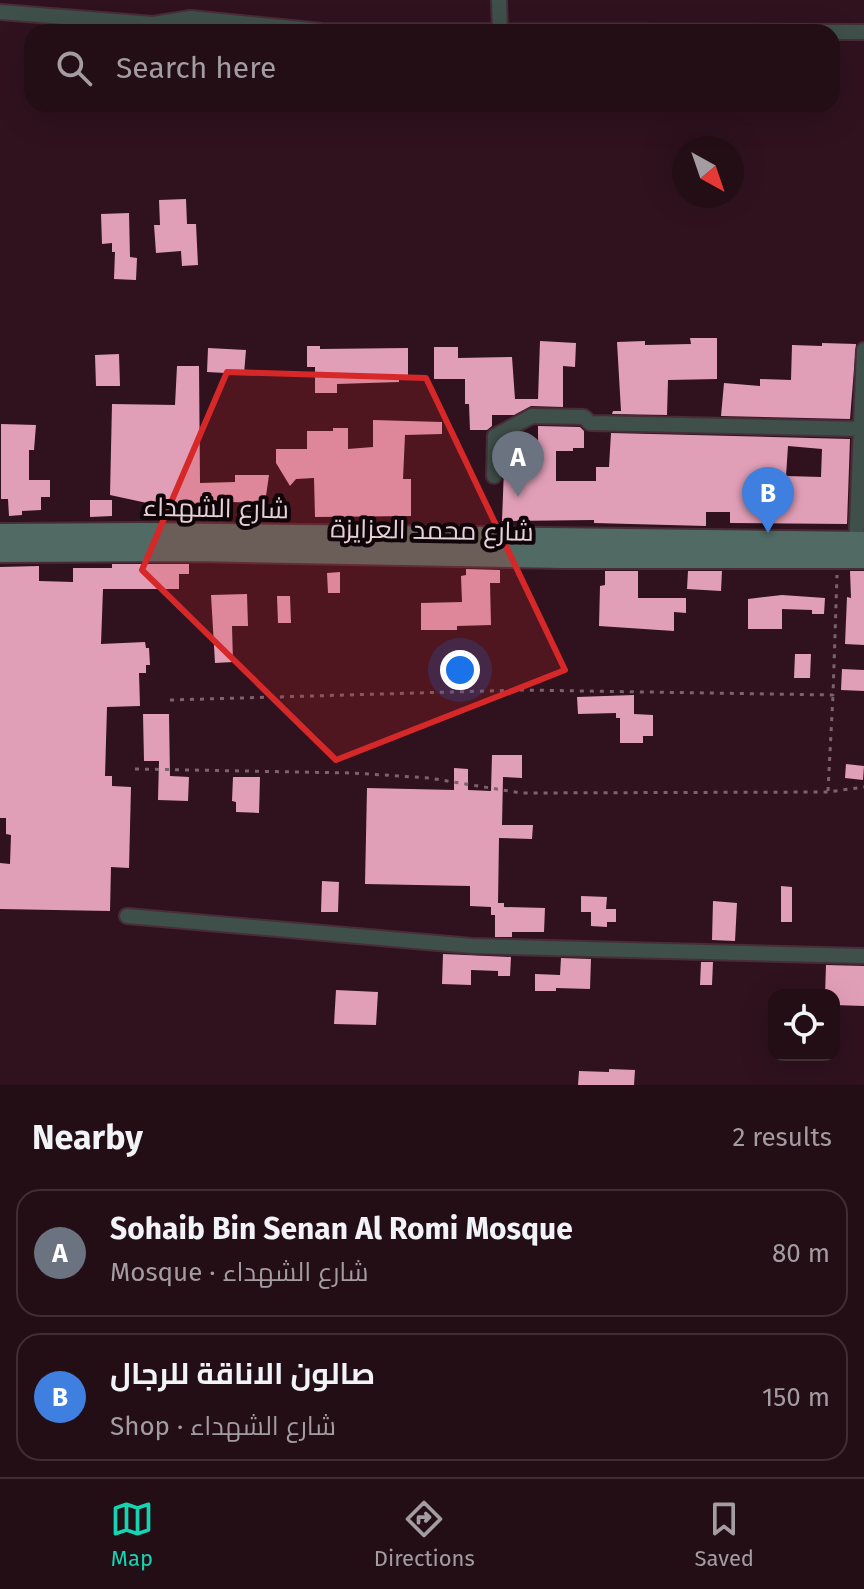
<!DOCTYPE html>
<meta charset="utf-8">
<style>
body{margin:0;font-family:"Fira Sans",Cairo,sans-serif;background:#2f1c23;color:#f1f3f6}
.controls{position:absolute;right:24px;bottom:24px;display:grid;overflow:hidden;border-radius:16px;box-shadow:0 8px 32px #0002}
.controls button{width:72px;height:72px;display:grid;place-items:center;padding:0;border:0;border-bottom:2px solid #402e35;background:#230e16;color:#f1f3f6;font:40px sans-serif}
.compass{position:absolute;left:672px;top:136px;width:72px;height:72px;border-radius:50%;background:#230e16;box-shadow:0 8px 32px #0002;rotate:140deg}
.you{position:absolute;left:460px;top:670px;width:28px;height:28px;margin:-20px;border:6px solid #fff;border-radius:50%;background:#1a73e8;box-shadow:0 0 0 12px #1a73e833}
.badge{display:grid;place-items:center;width:52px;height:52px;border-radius:50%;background:#13d5b3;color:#fff;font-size:26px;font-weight:700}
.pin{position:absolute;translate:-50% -66px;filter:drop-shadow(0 2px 4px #0008)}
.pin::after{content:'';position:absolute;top:42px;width:28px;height:24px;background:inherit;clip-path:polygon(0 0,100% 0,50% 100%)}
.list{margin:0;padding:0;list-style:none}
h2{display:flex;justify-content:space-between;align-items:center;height:104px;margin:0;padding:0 32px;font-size:34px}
h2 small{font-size:26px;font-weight:400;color:#a39ca1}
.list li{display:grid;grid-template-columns:52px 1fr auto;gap:24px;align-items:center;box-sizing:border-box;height:128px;margin:0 16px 16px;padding:0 16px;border:2px solid #402e35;border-radius:24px}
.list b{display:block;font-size:30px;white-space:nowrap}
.list p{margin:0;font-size:26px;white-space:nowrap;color:#a39ca1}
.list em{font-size:26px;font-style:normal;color:#a39ca1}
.icon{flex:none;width:44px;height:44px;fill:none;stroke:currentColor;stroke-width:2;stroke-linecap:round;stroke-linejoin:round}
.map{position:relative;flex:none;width:864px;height:1085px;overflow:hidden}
.search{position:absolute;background:#230e16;box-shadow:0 8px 32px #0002;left:24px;right:24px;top:24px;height:88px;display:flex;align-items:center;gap:20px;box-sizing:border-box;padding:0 28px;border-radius:24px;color:#a39ca1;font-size:30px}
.sheet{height:392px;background:#230e16}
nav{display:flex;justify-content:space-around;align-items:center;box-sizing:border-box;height:112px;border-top:2px solid #402e35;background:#230e16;font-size:22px;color:#a39ca1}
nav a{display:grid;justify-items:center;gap:4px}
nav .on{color:#13d5b3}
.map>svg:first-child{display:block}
</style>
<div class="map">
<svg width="864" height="1085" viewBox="0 0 864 1085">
<rect width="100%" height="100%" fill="#2f121e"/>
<path fill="#e19fb7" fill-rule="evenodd" d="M186 199 187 224H196L198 265 182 266 181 251 156 253 154 225H160L159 200Z
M129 213 130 257 137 258 136 280 114 279 115 252H112V243L102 244 101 214Z
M690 338H717V379L668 380 667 415 612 414 613 411H621L617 342 645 341V345L691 344Z
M540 341 576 343 575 367 563 366V407L531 406 514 415H492V426L487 430H470L469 404H465V379H434V347H458V358L512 357 515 399H538Z
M822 343 856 344 850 419 721 416 724 383 760 386V379L791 380 792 345 822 346Z
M307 346H320V349L408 348V375H399V382L337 384V393H315V367H307Z
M208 348 246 350 244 374 207 372Z
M119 354 120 386H96L95 355Z
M177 366H199L200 483 235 482V475H269L265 503 231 502V518H204V507L170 508 110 495 112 404 175 405Z
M373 420 442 422V434L405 435 403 479H411V516L315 517 314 478 296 479 290 486 276 463V449H307V431H333V428H348V449L373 447Z
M1 424 36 425 34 450H29V480H50V497H41V510L22 511V515L9 516 8 499H1Z
M538 426 580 427 584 431V448H573V451H556V481H596V467H609L611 433 850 439 847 524 730 523V512H706V526L594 523V520L502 521 505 442 538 440ZM788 446 822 449 821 477 786 476Z
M90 500H112V516L90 517Z
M112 564H189V574H179V589H103L101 644 145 642 146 648H149L150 665H146V673H139L140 706 107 707 105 776H112V786L131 787 129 868 111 867 110 911 0 909V863L10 864 11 835 6 834V818H0V567L39 566V581L73 582V568H112Z
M466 569 500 570V583H490L491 625 457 626V630H421V603L462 602 461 576 466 575Z
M605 571H638V598H686V613L674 612V631L599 626 600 586 605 585Z
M688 571H722L721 591 687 589Z
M850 571H864V645L845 644 847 597 851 598Z
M340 572V593H328L327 573Z
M247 594 248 626H232L233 662 215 663 211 595Z
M782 595 825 598 824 614H812V610L782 609V629H748V599Z
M277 596H290L291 623H278Z
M795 654H811L810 678H794Z
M842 669 864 670V691L841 690Z
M634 695V714L653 715V736H643V743H620V718H616V713L578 714 577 697Z
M143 714H169L170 776 189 777 188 801 158 800 159 761H144Z
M492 755H522V778L503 777 502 825H533L532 839 499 838 498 903H504V907L545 908 544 932H512V937H495V915H491V907L470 906V886L365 884 367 788 454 790V768L468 769V790L491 791Z
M846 764 864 766 863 780 845 778Z
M233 777H260L259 813 236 812V802L232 801Z
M322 881 339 882 338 912H321Z
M781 886 792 887V922H781Z
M581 896 607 897 606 909H616V922H607V927L591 926V912H581Z
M713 901 737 903 735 941 712 940Z
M443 954 511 957 510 976H498V971L471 970V985L442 984Z
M561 958 591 959 590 989 556 988V991H535V974L560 975Z
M701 962H713L712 985H700Z
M826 965 864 966V1006L834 1005V995H825Z
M336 990 378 992 376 1025 334 1024Z
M609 1069 635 1070 634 1085H578L579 1071 609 1072Z"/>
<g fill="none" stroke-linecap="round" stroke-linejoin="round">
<g stroke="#482d38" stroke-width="18">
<path id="street" d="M499 0 500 31
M0 12 153 24 191 18 322 31 864 32
M494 476 495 436 532 416 584 417 590 423 860 429
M856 550 864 350
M127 916 472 946 864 956"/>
</g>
<g stroke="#482d38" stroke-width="24">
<path id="secondary" d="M0 534 143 533 864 542
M0 552 193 551 565 558H864"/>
</g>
<path stroke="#7b626c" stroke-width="3" stroke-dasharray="4 6" stroke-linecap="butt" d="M170 700 522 690 833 695 837 575
M135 769 353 773 429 778 521 793 828 792 864 787
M828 791 833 695"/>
<use href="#street" stroke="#3f4f4a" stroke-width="14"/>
<use href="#secondary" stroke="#516b64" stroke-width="20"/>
</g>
<path fill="#d62828" fill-opacity="0.2" stroke="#d62828" stroke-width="6" stroke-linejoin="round" d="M227 372 426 378 565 670 336 760 142 570Z"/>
<g text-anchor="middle" stroke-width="8" stroke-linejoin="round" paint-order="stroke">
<g font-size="26" fill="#e5d1d7" stroke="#0f0408">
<text transform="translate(216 508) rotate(1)" y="9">شارع الشهداء</text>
<text transform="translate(432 530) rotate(1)" y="9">شارع محمد العزايزة</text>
</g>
</g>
</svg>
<div class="controls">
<button><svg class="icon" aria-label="locate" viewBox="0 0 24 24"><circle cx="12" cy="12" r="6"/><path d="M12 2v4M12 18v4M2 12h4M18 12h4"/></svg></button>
</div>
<svg class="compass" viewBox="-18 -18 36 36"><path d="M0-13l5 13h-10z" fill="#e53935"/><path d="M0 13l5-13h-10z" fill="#a39ca1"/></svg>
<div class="you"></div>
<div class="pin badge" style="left:518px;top:497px;background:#6b7280">A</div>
<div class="pin badge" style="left:768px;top:533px;background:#3f7fe0">B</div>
<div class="search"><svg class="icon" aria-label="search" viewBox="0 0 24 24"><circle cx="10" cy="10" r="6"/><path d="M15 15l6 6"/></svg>Search here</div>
</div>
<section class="sheet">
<h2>Nearby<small>2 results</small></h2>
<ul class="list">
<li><span class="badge" style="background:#6b7280">A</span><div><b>Sohaib Bin Senan Al Romi Mosque</b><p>Mosque · شارع الشهداء</p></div><em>80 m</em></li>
<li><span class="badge" style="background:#3f7fe0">B</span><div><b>صالون الاناقة للرجال</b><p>Shop · شارع الشهداء</p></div><em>150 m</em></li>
</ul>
</section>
<nav>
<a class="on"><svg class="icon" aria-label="map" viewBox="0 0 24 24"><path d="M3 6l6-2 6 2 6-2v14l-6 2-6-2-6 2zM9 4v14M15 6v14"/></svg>Map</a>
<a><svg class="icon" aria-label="directions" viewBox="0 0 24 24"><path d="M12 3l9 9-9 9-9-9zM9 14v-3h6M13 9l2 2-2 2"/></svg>Directions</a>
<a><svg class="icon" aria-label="saved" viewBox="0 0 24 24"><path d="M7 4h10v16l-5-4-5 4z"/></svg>Saved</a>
</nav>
